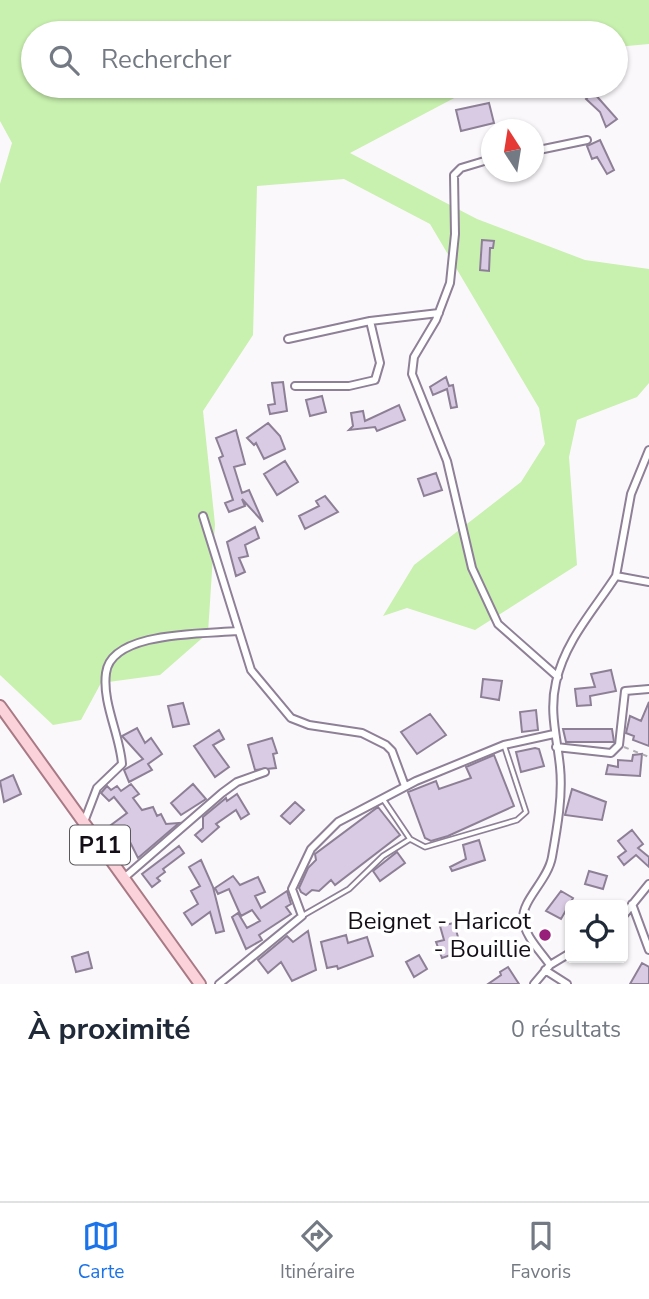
<!DOCTYPE html>
<html lang="fr">
<meta charset="utf-8">
<style>
body{margin:0;font-family:"Nunito Sans",sans-serif;background:#f6f6f7;color:#1f2937}
.controls{position:absolute;right:21px;bottom:21px;display:grid;overflow:hidden;border-radius:7px;box-shadow:0 2px 5px #0004}
.controls button{width:63px;height:63px;display:grid;place-items:center;padding:0;border:0;border-bottom:2px solid #e0e1e3;background:#fff;color:#1f2937;font:35px sans-serif}
.compass{position:absolute;left:481px;top:119px;width:63px;height:63px;border-radius:50%;background:#fff;box-shadow:0 2px 5px #0004;rotate:348deg}
.list{margin:0;padding:0;list-style:none}
h2{display:flex;justify-content:space-between;align-items:center;height:91px;margin:0;padding:0 28px;font-size:30px}
h2 small{font-size:23px;font-weight:400;color:#747a83}
.icon{flex:none;width:38px;height:38px;fill:none;stroke:currentColor;stroke-width:2;stroke-linecap:round;stroke-linejoin:round}
.map{position:relative;flex:none;width:649px;height:984px;overflow:hidden}
.search{position:absolute;background:#fff;box-shadow:0 2px 5px #0004;left:21px;right:21px;top:21px;height:77px;display:flex;align-items:center;gap:18px;box-sizing:border-box;padding:0 24px;border-radius:38px;color:#747a83;font-size:26px}
.sheet{height:217px;background:#fff}
nav{display:flex;justify-content:space-around;align-items:center;box-sizing:border-box;height:98px;border-top:2px solid #e0e1e3;background:#fff;font-size:19px;color:#747a83}
nav a{display:grid;justify-items:center;gap:4px}
nav .on{color:#1a73e8}
.map>svg:first-child{display:block}
</style>
<div class="map">
<svg width="649" height="984" viewBox="0 0 649 984">
<rect width="100%" height="100%" fill="#fbf8fc"/>
<path fill="#c8f0ae" d="M0 0H649V44L616 47V33H33V86H477L350 153 477 219 585 260 649 269V383L637 397 577 420 569 457 577 565 475 630 407 608 383 616 414 565 521 482 545 444 539 408 430 224 344 179 257 186 253 335 203 411 215 524 208 633 160 675 101 683 81 720 53 725 0 675V184L12 143 0 121Z"/>
<path fill="#d8cbe3" stroke="#8d8096" stroke-width="2" d="M593 92 617 119 606 127 600 112 586 99Z
M489 103 494 123 461 131 456 110Z
M600 140 614 170 607 174 597 157 592 159 587 146Z
M482 240 494 241 493 248H490L489 271 480 270Z
M446 377 449 386 453 385 457 407 451 408 447 389 433 395 430 387Z
M283 382 287 411 270 414 268 405 275 404 272 383Z
M322 396 326 412 310 416 306 400Z
M399 405 405 420 377 431 375 427 349 430 353 426 351 413 363 411 365 421Z
M268 423 280 436 285 449 264 459 256 443 254 445 247 438Z
M236 430 245 464 234 467 242 493 249 490 263 522 242 499 245 506 229 512 225 503 233 500 219 458 223 456 216 438Z
M285 461 298 482 277 495 264 474Z
M436 473 442 490 424 496 418 479Z
M325 496 338 512 305 529 299 516 319 506 316 501Z
M255 527 259 538 245 545 248 556 239 558 245 572 236 576 227 542Z
M611 670 616 691 590 696 591 705 577 706 575 689 595 687 591 674Z
M483 679 502 681 499 700 481 697Z
M649 702V746L633 740 634 736 626 733 630 716 641 721Z
M183 703 189 724 173 727 168 706Z
M536 710 538 730 522 732 520 712Z
M430 714 446 735 417 754 401 732Z
M137 728 145 743 151 738 162 754 148 764 152 770 129 782 124 770 143 759 122 736Z
M563 729H612L614 742H566Z
M219 730 224 739 213 745 229 767 215 777 194 746Z
M272 738 277 753 273 754 276 768 255 770 248 745Z
M535 748 539 749 544 766 521 772 516 752Z
M642 754 640 776 606 774 608 765 618 767V760L632 761 633 755Z
M494 755 514 806 448 836 431 841 425 838 408 792 436 781 439 789 471 778 466 767Z
M13 775 21 794 4 802 0 781Z
M131 784 139 794 133 798 142 810 153 807 157 816 161 814 166 824 179 823 138 858 124 830 113 837 107 828 127 813 114 797 109 801 101 793 107 786 111 790 117 786 121 791Z
M193 784 206 799 181 815 171 803Z
M572 789 606 802 602 820 565 815Z
M237 794 249 814 241 819 236 810 216 824 219 827 202 842 195 835 203 828V817L226 798 227 801Z
M295 802 304 810 290 824 281 816Z
M378 807 400 835 335 885 331 880 319 891 312 890 306 895 301 892 299 888 308 868 316 860 315 854Z
M632 830 643 844 638 848 649 857V867L636 855 624 865 618 857 626 851 618 841Z
M479 840 485 860 452 871 450 867 466 859 463 845Z
M179 846 184 853 163 869 165 872 157 878 160 881 152 887 142 874Z
M397 852 405 863 380 881 373 871Z
M201 860 213 887 224 931 216 933 210 912 192 925 184 913 198 904 191 891 200 886 189 867Z
M589 871 607 876 603 889 585 884Z
M233 876 240 885 258 877 265 892 255 896 261 908 287 891 291 904 286 907 291 914 259 935 262 940 246 949 232 917 238 913 247 928 260 921 252 910 241 916 229 889 218 894 215 888Z
M561 891 573 898 561 919 546 911Z
M454 923 462 951 442 958 436 942 444 940 440 926Z
M308 931 316 970 292 981 281 962 268 973 258 960 287 936 293 942Z
M346 935 348 943 367 937 373 956 338 969 337 966 327 968 321 942Z
M88 952 92 968 76 972 72 957Z
M419 955 427 969 414 977 406 962Z
M642 963 649 967V984H630Z
M508 967 519 984H488L501 975 500 972Z"/>
<g fill="none" stroke-linecap="round" stroke-linejoin="round">
<g stroke="#8e8096" stroke-width="7">
<path id="lane" d="M383 799 410 839 425 847 517 820 526 812 504 745
M302 916 349 889 383 856 410 839"/>
</g>
<g stroke="#8e8096" stroke-width="10">
<path id="street" d="M534 151 587 140
M491 159 461 168 454 175 455 234 450 283 436 320 414 357 412 374 447 461 472 568 498 624 558 677
M288 339 370 321
M295 386H349L375 380 380 363 370 321 439 313
M649 450 631 494 616 576 649 582
M203 516 251 670 291 718 309 725 362 733 386 745 392 751 405 786
M556 747 611 753 619 745 625 691 649 689
M84 822 97 788 122 764C120 735 102 703 106 673 111 631 204 634 237 631
M124 878 222 793 237 782 265 772
M632 904 649 950
M623 916 649 884
M550 965C541 952 524 935 523 919 522 900 548 880 552 857 557 829 563 796 560 767 557 737 549 712 556 682 565 641 594 610 616 576
M545 970 567 984
M219 984 302 916 292 889 311 849 338 822 416 781 504 745 554 734
M534 984 550 965 570 953"/>
</g>
<g stroke="#a87a85" stroke-width="14">
<path id="primary" d="M0 706 200 984"/>
</g>
<path stroke="#b1aeb3" stroke-width="2" stroke-dasharray="5 5" stroke-linecap="butt" d="M624 747 649 757"/>
<use href="#lane" stroke="#fff" stroke-width="3.5"/>
<use href="#street" stroke="#fff" stroke-width="6"/>
<use href="#primary" stroke="#fbd2d9" stroke-width="10"/>
</g>
<circle fill="#98207b" stroke="#fff" stroke-width="2.5" cx="545" cy="935" r="7"/>
<g text-anchor="middle" stroke-width="7" stroke-linejoin="round" paint-order="stroke">
<rect fill="#fff" stroke="#5a575d" stroke-width="2" x="70" y="825.5" width="60" height="39" rx="5"/>
<g font-size="23" font-weight="bold" fill="#140f17">
<text x="100" y="853">P11</text>
</g>
<g font-size="24" fill="#140f17" stroke="#fff" text-anchor="end">
<text x="531" y="929">Beignet - Haricot<tspan x="531" dy="28">- Bouillie</tspan></text>
</g>
</g>
</svg>
<div class="controls">
<button><svg class="icon" aria-label="locate" viewBox="0 0 24 24"><circle cx="12" cy="12" r="6"/><path d="M12 2v4M12 18v4M2 12h4M18 12h4"/></svg></button>
</div>
<svg class="compass" viewBox="-18 -18 36 36"><path d="M0-13l5 13h-10z" fill="#e53935"/><path d="M0 13l5-13h-10z" fill="#747a83"/></svg>
<div class="search"><svg class="icon" aria-label="search" viewBox="0 0 24 24"><circle cx="10" cy="10" r="6"/><path d="M15 15l6 6"/></svg>Rechercher</div>
</div>
<section class="sheet">
<h2>À proximité<small>0 résultats</small></h2>
<ul class="list">
</ul>
</section>
<nav>
<a class="on"><svg class="icon" aria-label="map" viewBox="0 0 24 24"><path d="M3 6l6-2 6 2 6-2v14l-6 2-6-2-6 2zM9 4v14M15 6v14"/></svg>Carte</a>
<a><svg class="icon" aria-label="directions" viewBox="0 0 24 24"><path d="M12 3l9 9-9 9-9-9zM9 14v-3h6M13 9l2 2-2 2"/></svg>Itinéraire</a>
<a><svg class="icon" aria-label="saved" viewBox="0 0 24 24"><path d="M7 4h10v16l-5-4-5 4z"/></svg>Favoris</a>
</nav>
